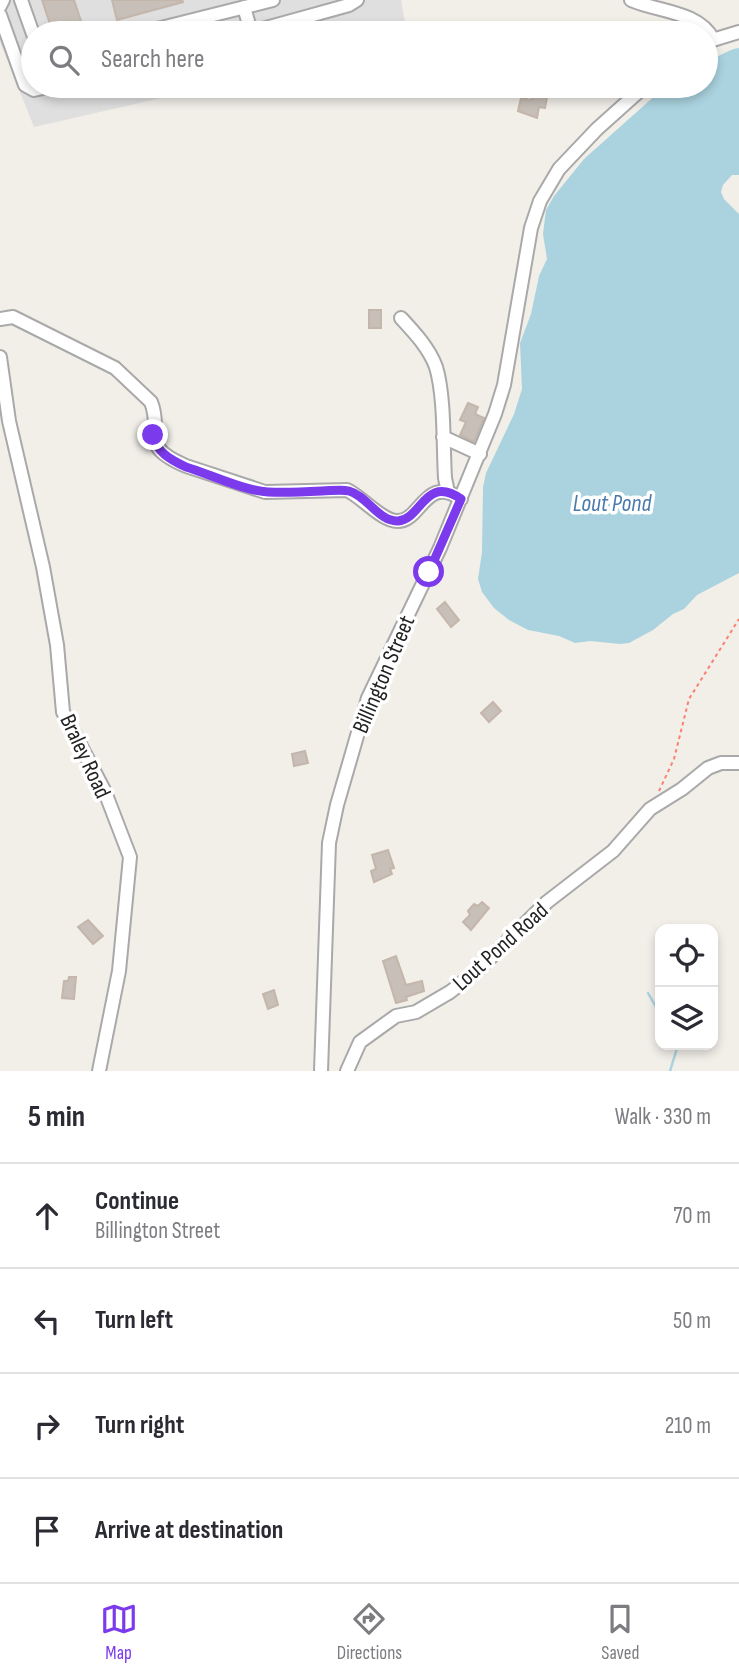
<!DOCTYPE html>
<meta charset="utf-8">
<style>
body{margin:0;font-family:"Sofia Sans Condensed",sans-serif;background:#f7f7f7;color:#2b2b33}
.controls{position:absolute;right:21px;bottom:21px;display:grid;overflow:hidden;border-radius:14px;box-shadow:0 4px 10px #0003}
.controls button{width:63px;height:63px;display:grid;place-items:center;padding:0;border:0;border-bottom:2px solid #e1e1e2;background:#fff;color:#2b2b33;font:35px sans-serif}
.stop{position:absolute;width:21px;height:21px;margin:-16px;border:5px solid #7c3aed;border-radius:50%;background:#fff}
.stop.end{background:#7c3aed;border-color:#fff;box-shadow:0 2px 7px #0008}
.list{margin:0;padding:0;list-style:none}
h2{display:flex;justify-content:space-between;align-items:center;height:91px;margin:0;padding:0 28px;font-size:30px}
h2 small{font-size:23px;font-weight:400;color:#7c7c81}
.list li{display:grid;grid-template-columns:46px 1fr auto;gap:21px;align-items:center;box-sizing:border-box;height:105px;padding:0 28px;border-top:2px solid #e1e1e2}
.list b{display:block;font-size:26px;white-space:nowrap}
.list p{margin:0;font-size:23px;white-space:nowrap;color:#7c7c81}
.list em{font-size:23px;font-style:normal;color:#7c7c81}
.icon{flex:none;width:38px;height:38px;fill:none;stroke:currentColor;stroke-width:2;stroke-linecap:round;stroke-linejoin:round}
.map{position:relative;flex:none;width:739px;height:1071px;overflow:hidden}
.search{position:absolute;background:#fff;box-shadow:0 4px 10px #0003;left:21px;right:21px;top:21px;height:77px;display:flex;align-items:center;gap:18px;box-sizing:border-box;padding:0 24px;border-radius:38px;color:#7c7c81;font-size:26px}
.sheet{height:511px;background:#fff}
nav{display:flex;justify-content:space-around;align-items:center;box-sizing:border-box;height:98px;border-top:2px solid #e1e1e2;background:#fff;font-size:19px;color:#7c7c81}
nav a{display:grid;justify-items:center;gap:4px}
nav .on{color:#7c3aed}
.map>svg:first-child{display:block}
</style>
<div class="map">
<svg width="739" height="1071" viewBox="0 0 739 1071">
<rect width="100%" height="100%" fill="#f2efe9"/>
<path fill="#e0dfdf" d="M0 0H401L407 33H33V86H214L34 127 0 42Z"/>
<path fill="#aad3df" d="M739 48V175H732L723 185 721 192 724 199 739 214V573L697 595 684 609 673 614 653 630 629 643 620 644 590 641 575 643 559 636 528 630 509 620 494 608 482 592 478 579 482 552 483 487 486 473 514 414 522 389 520 343 531 314 539 276 547 259 543 234 546 210 554 196 584 159 658 93 674 86H706V60C718 59 727 49 739 48Z"/>
<g fill="none" stroke-linecap="round" stroke-linejoin="round">
<path stroke="#aad3df" stroke-width="2.5" d="M648 993 660 1014
M670 1071 678 1045"/>
</g>
<path fill="#c7bfb8" stroke="#c4b6ab" stroke-width="2" d="M42 0H74L85 33H53Z
M112 0H182L183 2 117 20Z
M537 86 549 87 545 108 539 107 537 118 518 111 521 98 531 100 532 97 534 98Z
M369 310H381V328H369Z
M468 403 478 407 475 414 484 418 474 442 460 435 466 422 460 420Z
M445 602 459 620 451 627 437 609Z
M493 702 501 711 489 722 481 713Z
M305 751 308 763 294 766 292 754Z
M388 850 394 868 390 869 392 874 374 882 371 871 376 869 372 855Z
M482 902 489 908 471 930 463 922 470 915 468 911 474 904 478 906Z
M88 920 103 936 93 944 78 927Z
M396 956 406 985 422 981 424 991 406 997 407 1000 396 1003 383 961Z
M69 977H76L74 999 62 998 64 981H68Z
M274 990 278 1005 268 1009 263 994Z"/>
<g fill="none" stroke-linecap="round" stroke-linejoin="round">
<g stroke="#a9a9a9" stroke-width="16">
<path id="minor" d="M21 0 33 34
M631 0C658 12 698 11 713 39
M0 6 3 0
M244 7 251 32
M0 15 25 85 34 90 52 86
M141 33 273 0
M248 33 349 5 357 0
M706 42 739 32
M401 318C414 332 429 348 436 367 445 397 443 446 445 478L448 492
M0 319 13 317 115 368 151 402C164 435 137 445 186 466L265 492 347 490C362 497 382 521 397 521 421 522 425 474 461 499
M0 357 9 421 43 567 57 645 63 712 105 792 130 857 119 971 99 1071
M443 437 480 454
M321 1071 329 843 337 805 368 698 440 548 495 414 504 385 531 228 540 201 559 169 597 129 645 86
M347 1071 360 1042 396 1016 416 1012 450 992 477 971 547 902 613 851 650 809 682 789 708 768 721 763H739"/>
</g>
<path stroke="#fa8072" stroke-width="2" stroke-dasharray="3.5 3.5" stroke-linecap="butt" d="M659 791 674 759 689 699 739 619"/>
<use href="#minor" stroke="#fff" stroke-width="12"/>
</g>
<g fill="none" stroke-linecap="round" stroke-linejoin="round">
<path stroke="#7c3aed" stroke-width="9" d="M153 435C156 452 171 460 186 467 209 474 245 491 268 492 286 493 304 492 322 491 330 491 341 489 349 491 367 496 379 522 398 521 421 520 425 474 461 499L429 572"/>
</g>
<g text-anchor="middle" stroke-width="7" stroke-linejoin="round" paint-order="stroke">
<g font-size="23" fill="#222" stroke="#fff">
<text transform="translate(383 674) rotate(-67)" y="8">Billington Street</text>
<text transform="translate(86 756) rotate(65)" y="8">Braley Road</text>
<text transform="translate(500 946) rotate(-42)" y="8">Lout Pond Road</text>
</g>
<g font-size="24" font-style="italic" fill="#4a7aab" stroke="#fff">
<text x="612" y="511">Lout Pond</text>
</g>
</g>
</svg>
<div class="controls">
<button><svg class="icon" aria-label="locate" viewBox="0 0 24 24"><circle cx="12" cy="12" r="6"/><path d="M12 2v4M12 18v4M2 12h4M18 12h4"/></svg></button>
<button><svg class="icon" aria-label="layers" viewBox="0 0 24 24"><path d="M12 4l9 5-9 5-9-5zM3 14l9 5 9-5"/></svg></button>
</div>
<div class="stop" style="left:429px;top:572px"></div>
<div class="stop end" style="left:153px;top:435px"></div>
<div class="search"><svg class="icon" aria-label="search" viewBox="0 0 24 24"><circle cx="10" cy="10" r="6"/><path d="M15 15l6 6"/></svg>Search here</div>
</div>
<section class="sheet">
<h2>5 min<small>Walk · 330 m</small></h2>
<ul class="list">
<li><svg class="icon" aria-label="ahead" viewBox="0 0 24 24"><path d="M12 20V5M6 11l6-6 6 6"/></svg><div><b>Continue</b><p>Billington Street</p></div><em>70 m</em></li>
<li><svg class="icon" aria-label="left" viewBox="0 0 24 24"><path d="M17 20v-9H6M10 6l-5 5 5 5"/></svg><div><b>Turn left</b></div><em>50 m</em></li>
<li><svg class="icon" aria-label="right" viewBox="0 0 24 24"><path d="M7 20v-9h11M14 6l5 5-5 5"/></svg><div><b>Turn right</b></div><em>210 m</em></li>
<li><svg class="icon" aria-label="arrive" viewBox="0 0 24 24"><path d="M6 21V4h12l-3 4 3 4H6"/></svg><div><b>Arrive at destination</b></div></li>
</ul>
</section>
<nav>
<a class="on"><svg class="icon" aria-label="map" viewBox="0 0 24 24"><path d="M3 6l6-2 6 2 6-2v14l-6 2-6-2-6 2zM9 4v14M15 6v14"/></svg>Map</a>
<a><svg class="icon" aria-label="directions" viewBox="0 0 24 24"><path d="M12 3l9 9-9 9-9-9zM9 14v-3h6M13 9l2 2-2 2"/></svg>Directions</a>
<a><svg class="icon" aria-label="saved" viewBox="0 0 24 24"><path d="M7 4h10v16l-5-4-5 4z"/></svg>Saved</a>
</nav>
